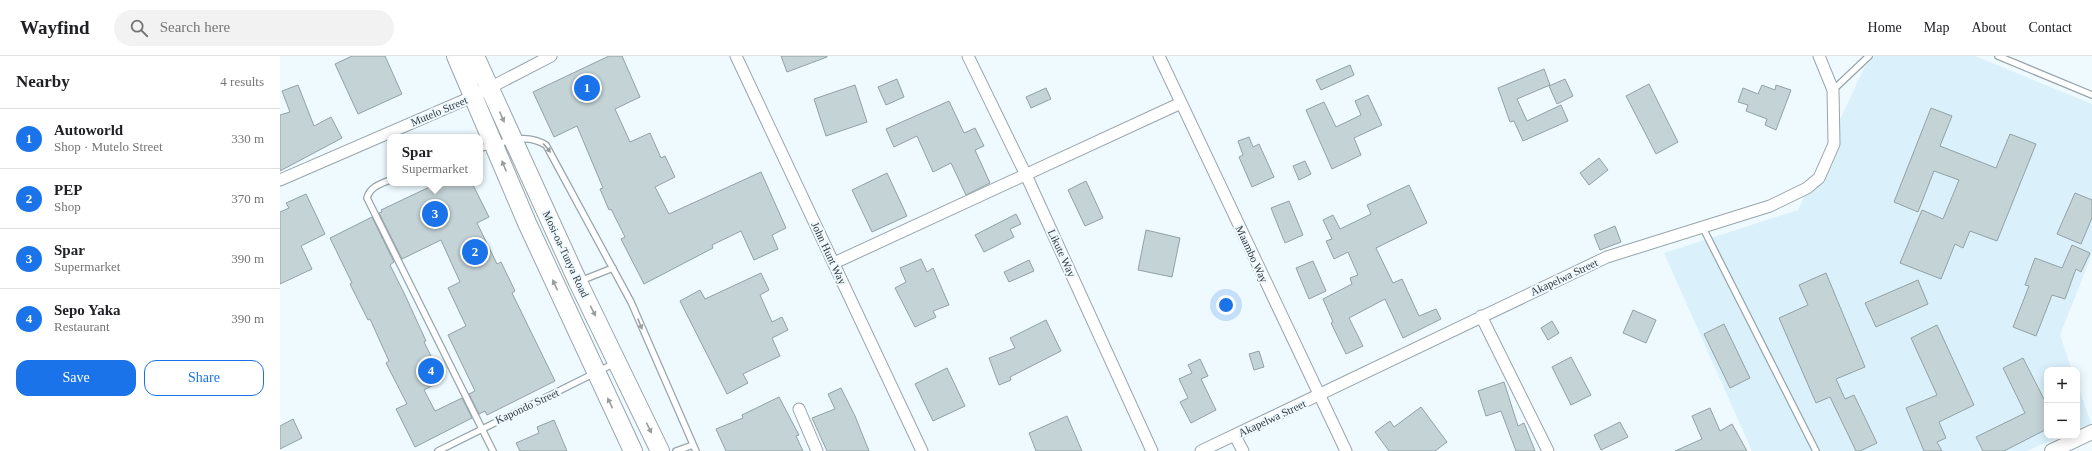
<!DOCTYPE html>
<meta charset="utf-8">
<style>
body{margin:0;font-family:"Times New Roman",serif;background:#f2f2f2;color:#202124}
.controls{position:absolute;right:12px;bottom:12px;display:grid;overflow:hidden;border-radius:8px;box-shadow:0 2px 10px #0003}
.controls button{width:36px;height:36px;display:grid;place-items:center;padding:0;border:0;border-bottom:1px solid #e0e0e0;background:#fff;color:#202124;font:20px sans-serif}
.you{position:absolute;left:946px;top:249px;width:14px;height:14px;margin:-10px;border:3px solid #fff;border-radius:50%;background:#1a73e8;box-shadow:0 0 0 6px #1a73e833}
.badge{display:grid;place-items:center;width:26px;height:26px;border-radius:50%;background:#1a73e8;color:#fff;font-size:13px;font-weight:700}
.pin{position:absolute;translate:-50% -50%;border:2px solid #fff;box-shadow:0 1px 4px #0006}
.popup{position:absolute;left:107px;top:78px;width:96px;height:52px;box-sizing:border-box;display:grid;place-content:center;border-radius:8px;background:#fff;filter:drop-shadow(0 1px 3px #0005);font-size:13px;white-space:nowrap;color:#757577}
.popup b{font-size:15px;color:#202124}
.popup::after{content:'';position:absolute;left:50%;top:100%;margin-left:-8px;border:8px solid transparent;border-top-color:#fff}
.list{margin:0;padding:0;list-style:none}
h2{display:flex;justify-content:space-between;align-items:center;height:52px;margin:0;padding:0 16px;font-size:17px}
h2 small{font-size:13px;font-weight:400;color:#757577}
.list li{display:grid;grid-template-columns:26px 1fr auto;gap:12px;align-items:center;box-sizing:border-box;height:60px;padding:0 16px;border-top:1px solid #e0e0e0}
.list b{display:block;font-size:15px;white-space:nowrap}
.list p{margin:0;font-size:13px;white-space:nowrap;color:#757577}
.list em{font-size:13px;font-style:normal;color:#757577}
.actions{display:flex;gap:8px;padding:12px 16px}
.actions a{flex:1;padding:9px 0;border:1px solid #1a73e8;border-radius:12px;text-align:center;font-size:14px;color:#1a73e8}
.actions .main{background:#1a73e8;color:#fff}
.icon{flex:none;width:22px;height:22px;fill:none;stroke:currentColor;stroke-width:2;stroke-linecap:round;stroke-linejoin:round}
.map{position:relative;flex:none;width:1812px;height:395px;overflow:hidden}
header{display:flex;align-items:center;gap:24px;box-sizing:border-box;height:56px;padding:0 20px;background:#fff;border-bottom:1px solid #e0e0e0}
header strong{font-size:19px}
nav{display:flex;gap:22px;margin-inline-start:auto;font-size:14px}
.search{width:280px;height:36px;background:#f2f2f2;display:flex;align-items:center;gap:10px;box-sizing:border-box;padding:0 14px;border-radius:22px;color:#757577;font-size:15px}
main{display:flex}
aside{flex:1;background:#fff}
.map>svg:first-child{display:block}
</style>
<header>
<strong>Wayfind</strong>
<div class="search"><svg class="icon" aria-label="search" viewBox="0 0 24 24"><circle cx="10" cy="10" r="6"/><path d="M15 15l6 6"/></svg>Search here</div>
<nav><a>Home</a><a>Map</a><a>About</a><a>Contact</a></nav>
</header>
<main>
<aside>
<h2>Nearby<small>4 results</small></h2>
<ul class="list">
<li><span class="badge">1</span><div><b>Autoworld</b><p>Shop · Mutelo Street</p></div><em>330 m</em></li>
<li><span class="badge">2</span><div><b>PEP</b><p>Shop</p></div><em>370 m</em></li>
<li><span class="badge">3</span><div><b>Spar</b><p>Supermarket</p></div><em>390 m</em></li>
<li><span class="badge">4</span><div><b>Sepo Yaka</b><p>Restaurant</p></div><em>390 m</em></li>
</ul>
<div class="actions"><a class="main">Save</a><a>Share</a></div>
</aside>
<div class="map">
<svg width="1812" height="395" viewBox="0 0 1812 395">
<rect width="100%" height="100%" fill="#eefaff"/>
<path fill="#daf1fb" d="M1595 0H1695L1812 48V198L1780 279 1792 314H1767V380H1781L1747 395H1472L1384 197 1518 154 1584 12Z
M1797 327 1811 367 1797 373Z"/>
<path fill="#c4d3d6" stroke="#92a1a4" d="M72 0H105L122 38 78 58 55 8Z
M329 0H342L360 41 335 53 350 86 370 77 381 102 385 100 395 121 375 131 389 158 481 116 506 172 492 179 498 193 474 204 461 175 432 189 433 192 364 228 341 183 345 181 331 153 329 154 320 133 323 132 297 70 274 81 253 36Z
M501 0H547V1L507 16Z
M1070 9 1074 19 1041 34 1036 24Z
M1264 13 1270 29 1237 43 1247 65 1281 49 1288 65 1243 85 1234 65 1230 66 1218 32Z
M617 23 624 41 606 49 598 31Z
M1285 23 1293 40 1277 48 1269 30Z
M1369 28 1398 86 1376 98 1346 40Z
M18 29 34 70 51 61 62 82 0 115V59L10 56 2 35Z
M575 29 587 66 546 80 534 43Z
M1482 29 1495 34 1496 29 1511 34 1496 74 1485 69 1487 63 1466 55 1468 49 1458 46 1463 32 1478 38Z
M766 32 771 43 751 52 746 41Z
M1088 39 1102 69 1074 82 1081 99 1052 113 1026 54 1044 46 1056 71 1081 59 1075 45Z
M669 45 684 77 695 72 704 90 695 94 710 127 686 139 671 107 653 116 637 80 614 91 606 73Z
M1651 52 1672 60 1660 90 1716 112 1730 78 1756 88 1717 185 1690 175 1683 192 1675 188 1661 223 1620 207 1642 154 1663 163 1679 124 1654 115 1638 156 1614 146Z
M969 81 973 91 979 88 994 121 972 131 959 101 963 99 958 85Z
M1319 102 1328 114 1309 129 1300 117Z
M1025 105 1031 118 1019 124 1013 110Z
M607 117 627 160 592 176 572 134Z
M806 125 823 162 805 170 788 134Z
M158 127H192L209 161 197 167 217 208 221 206 235 235 232 237 275 325 207 359 205 355 199 358 189 338 195 335 168 279 186 270 168 232 180 226 161 184 122 203 99 157 102 156 101 154Z
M1129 129 1147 167 1096 192 1113 227 1122 223 1139 260 1156 253 1161 263 1123 282 1105 243 1069 262 1083 290 1066 298 1051 267 1053 266 1043 243 1072 228 1070 222 1078 219 1068 196 1054 203 1046 185 1052 183 1043 164 1053 159 1060 173 1091 158 1087 149Z
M1795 137 1812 144V162L1801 188 1777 178Z
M26 138 45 178 21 190 32 213 0 228V156L9 152 6 147Z
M1009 145 1023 179 1005 187 991 152Z
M736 158 741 168 730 173 734 181 704 196 695 179Z
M92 161 114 206 110 209 125 239 146 285 144 286 163 324 144 334 155 355 182 342 192 362 135 391 116 353 127 348 106 307 109 305 90 263 88 264 70 228 72 227 50 182Z
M1335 170 1341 186 1320 194 1314 179Z
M866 174 900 182 892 221 858 214Z
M1792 189 1810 197 1801 216 1796 213 1785 243 1772 239 1756 280 1733 271 1749 230 1745 229 1755 202 1782 212Z
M641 203 647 216 653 212 669 249 653 255 656 261 635 271 615 232 626 226 620 212Z
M749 204 754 215 729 226 724 216Z
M1033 205 1046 235 1029 243 1016 212Z
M481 217 489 234 480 239 492 266 502 261 508 274 492 282 500 300 463 318 468 327 447 338 400 245 420 234 425 243Z
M1546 217 1585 311 1556 323 1565 343 1574 339 1597 387 1580 395H1576L1550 341 1536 347 1499 262 1528 249 1519 229Z
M1638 224 1648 248 1596 271 1585 247Z
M1353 254 1376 264 1366 287 1343 277Z
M766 264 781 295 730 321 731 324 719 329 709 302 735 292 730 282Z
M1272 265 1279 277 1268 284 1261 272Z
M1444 268 1470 322 1450 332 1424 278Z
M1657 269 1694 349 1659 366 1666 382 1657 386 1662 395H1644L1626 352 1657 339 1631 282Z
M979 295 984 311 974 314 969 298Z
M1291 301 1311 339 1291 349 1272 311Z
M1743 302 1767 349V373L1724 395H1703L1696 381 1745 357 1723 312Z
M920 303 928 320 921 323 936 354 911 367 900 346 908 342 899 323 912 317 908 309Z
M667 312 685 350 653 365 635 328Z
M1224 326 1238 370 1244 367 1255 395H1236L1221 355 1206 360 1198 335Z
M561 332 575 360 589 395H547L532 362 555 353 548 338Z
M499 341 519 379 516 380 523 395H446L436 373 463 362 462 359Z
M1141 351 1167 386 1155 395H1109L1095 376 1110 365 1114 371Z
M1430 352 1440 375 1452 368 1467 395H1395L1422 383 1412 360Z
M787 360 802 395H756L749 377Z
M13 363 22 382 0 393V370Z
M274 364 287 395H240L236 387 259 377 257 371Z
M1340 366 1348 381 1321 394 1314 379Z"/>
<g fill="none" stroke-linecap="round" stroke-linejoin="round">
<g stroke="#98a5ab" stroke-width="8">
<path id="service" d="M1718 0 1812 39
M1553 34 1589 0
M200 92C224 88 243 75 266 89L351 246 416 395
M110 124C100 128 90 131 87 142L213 395
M1423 172 1536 395
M300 225 333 212
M158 395 335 307
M396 395 413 389"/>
</g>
<g stroke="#98a5ab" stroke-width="13">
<path id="minor" d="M456 0 642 395
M688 0 746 119 872 395
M879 0 1066 395
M0 124 194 40 271 0
M554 207 901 47
M1201 260 1268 395
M519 353 537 395
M955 380 963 395
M921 395 1327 201 1490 150 1527 132 1539 122 1554 88 1553 34 1539 0"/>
</g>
<g stroke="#98a5ab" stroke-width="16">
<path id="tertiary" d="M1772 395 1812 376"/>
</g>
<g stroke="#98a5ab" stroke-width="20">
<path id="trunk" d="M176 0 247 167 353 395
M195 0 298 226 380 395"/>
</g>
<use href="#service" stroke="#fff" stroke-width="5.5"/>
<use href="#minor" stroke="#fff" stroke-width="11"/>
<use href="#tertiary" stroke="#fff" stroke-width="14"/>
<use href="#trunk" stroke="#fff" stroke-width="18"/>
</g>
<defs><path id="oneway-solid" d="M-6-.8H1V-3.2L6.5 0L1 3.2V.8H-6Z"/></defs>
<g fill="#9a9d9e">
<use href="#oneway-solid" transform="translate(222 61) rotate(66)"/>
<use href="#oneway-solid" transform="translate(267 92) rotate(50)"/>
<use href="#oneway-solid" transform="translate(224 110) rotate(-112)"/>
<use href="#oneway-solid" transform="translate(275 229) rotate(-115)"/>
<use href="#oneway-solid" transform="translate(313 255) rotate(63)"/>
<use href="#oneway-solid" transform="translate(360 268) rotate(68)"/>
<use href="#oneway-solid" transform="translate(330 347) rotate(-116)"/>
<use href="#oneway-solid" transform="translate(369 372) rotate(64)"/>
</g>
<g text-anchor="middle" stroke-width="4" stroke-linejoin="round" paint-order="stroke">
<g font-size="11" fill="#363b3e" stroke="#eefaff">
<text transform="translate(159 55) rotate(-23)" y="4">Mutelo Street</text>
<text transform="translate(549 197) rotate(65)" y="4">John Hunt Way</text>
<text transform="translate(782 197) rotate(65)" y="4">Likute Way</text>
<text transform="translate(286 198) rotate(65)" y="4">Mosi-oa-Tunya Road</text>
<text transform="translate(972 198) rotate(65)" y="4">Maambo Way</text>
<text transform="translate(1284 221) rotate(-25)" y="4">Akapelwa Street</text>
<text transform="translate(247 350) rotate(-25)" y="4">Kapondo Street</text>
<text transform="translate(992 362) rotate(-25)" y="4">Akapelwa Street</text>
</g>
</g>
</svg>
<div class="controls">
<button>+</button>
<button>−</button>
</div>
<div class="you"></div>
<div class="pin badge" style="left:307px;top:32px">1</div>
<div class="pin badge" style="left:195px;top:196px">2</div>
<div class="pin badge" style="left:155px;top:158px">3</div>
<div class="popup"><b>Spar</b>Supermarket</div>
<div class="pin badge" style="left:151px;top:315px">4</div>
</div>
</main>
